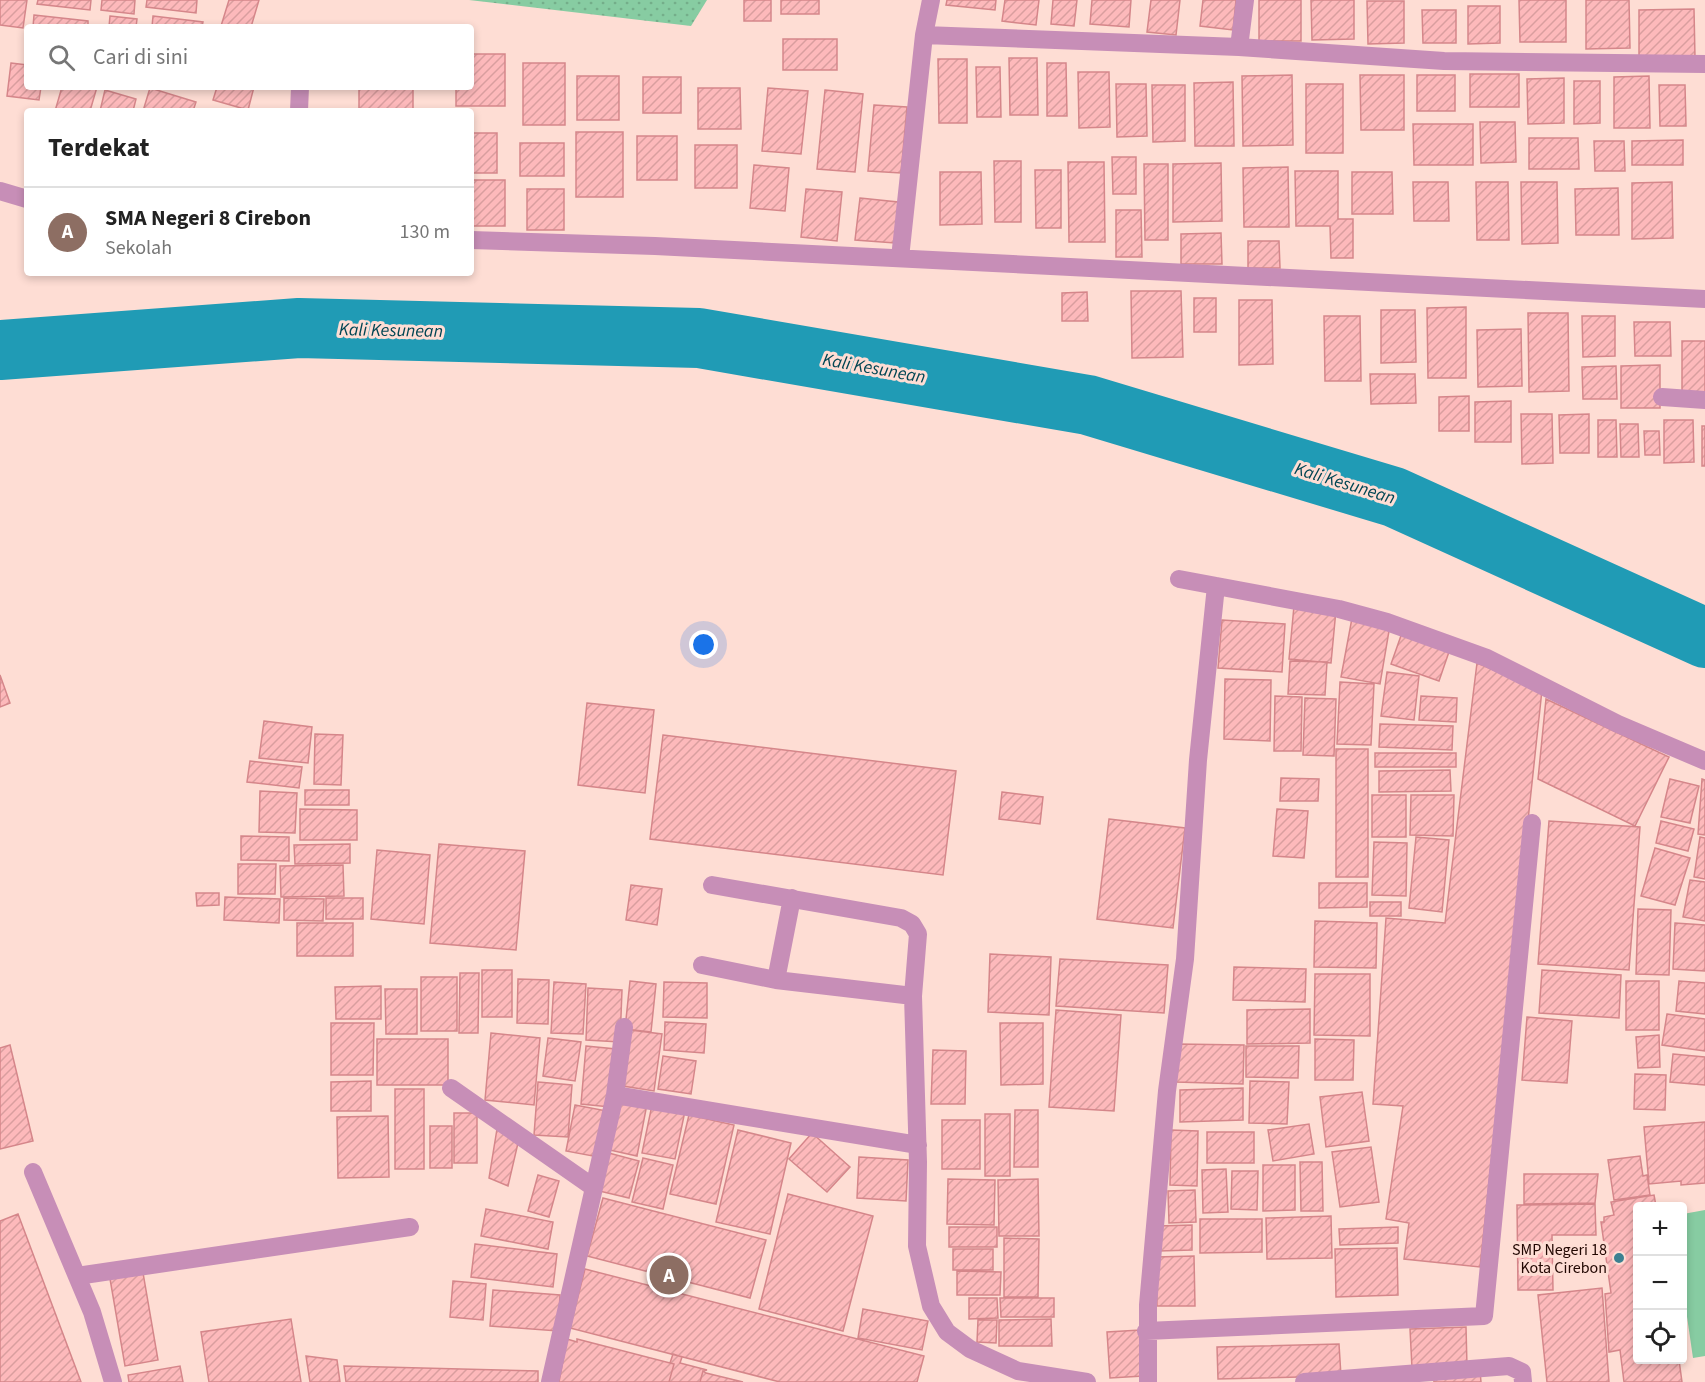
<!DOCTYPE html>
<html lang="id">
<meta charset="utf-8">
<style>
body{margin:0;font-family:"Source Sans 3",sans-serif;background:#f2f2f2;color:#222}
.controls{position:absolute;right:18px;bottom:18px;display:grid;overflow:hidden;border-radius:6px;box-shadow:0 3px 9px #0003}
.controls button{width:54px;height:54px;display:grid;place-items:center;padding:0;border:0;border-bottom:2px solid #e0e0e0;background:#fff;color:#222;font:30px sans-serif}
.you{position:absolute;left:704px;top:645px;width:21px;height:21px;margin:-15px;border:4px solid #fff;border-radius:50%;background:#1a73e8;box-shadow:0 0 0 9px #1a73e833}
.badge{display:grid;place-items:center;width:39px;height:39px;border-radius:50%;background:#ea580c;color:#fff;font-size:20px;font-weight:700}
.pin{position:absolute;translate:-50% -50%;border:3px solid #fff;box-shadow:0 2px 6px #0006}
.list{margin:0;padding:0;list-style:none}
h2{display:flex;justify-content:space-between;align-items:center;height:78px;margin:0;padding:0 24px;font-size:26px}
h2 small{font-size:20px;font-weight:400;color:#767676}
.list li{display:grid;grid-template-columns:39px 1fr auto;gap:18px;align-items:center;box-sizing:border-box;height:90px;padding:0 24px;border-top:2px solid #e0e0e0}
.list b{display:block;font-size:22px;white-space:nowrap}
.list p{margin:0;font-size:20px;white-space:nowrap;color:#767676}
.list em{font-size:20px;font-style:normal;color:#767676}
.icon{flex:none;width:33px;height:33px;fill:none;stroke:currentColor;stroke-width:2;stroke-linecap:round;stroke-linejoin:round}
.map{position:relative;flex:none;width:1705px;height:1382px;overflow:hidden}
.search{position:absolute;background:#fff;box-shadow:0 3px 9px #0003;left:24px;top:24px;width:450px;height:66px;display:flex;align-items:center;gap:15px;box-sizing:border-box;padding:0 21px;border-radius:6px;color:#767676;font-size:22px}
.panel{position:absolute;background:#fff;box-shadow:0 3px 9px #0003;left:24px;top:108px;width:450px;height:168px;border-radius:6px}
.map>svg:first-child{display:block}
</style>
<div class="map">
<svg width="1705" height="1382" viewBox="0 0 1705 1382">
<defs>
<pattern id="park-dots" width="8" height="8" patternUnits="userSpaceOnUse" patternTransform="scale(1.5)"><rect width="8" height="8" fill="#87cca2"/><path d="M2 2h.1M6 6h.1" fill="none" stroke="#74ae8a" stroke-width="1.8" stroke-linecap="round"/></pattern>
<pattern id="building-hatch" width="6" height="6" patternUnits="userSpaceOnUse" patternTransform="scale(1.5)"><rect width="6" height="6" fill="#fdb9bb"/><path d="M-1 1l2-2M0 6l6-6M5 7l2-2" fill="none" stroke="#d99e9f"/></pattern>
</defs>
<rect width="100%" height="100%" fill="#feddd4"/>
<path fill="url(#park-dots)" d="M469 0H707L691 26Z"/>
<path fill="#87cca2" d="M1705 1210V1356L1693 1358 1683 1289V1214Z"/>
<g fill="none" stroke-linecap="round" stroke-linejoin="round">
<path stroke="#209bb5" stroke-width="60" d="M0 350 299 328 699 338 1088 405 1394 497 1705 638"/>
</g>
<path fill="url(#building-hatch)" stroke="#d5868a" stroke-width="1.5" d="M0 0H27L23 28 0 25Z
M38 0H91L90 10 37 4Z
M102 0H135L134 14 101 10Z
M147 0H197L196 13 146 7Z
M229 0H259L251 27 221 26Z
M744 0H771V21H744Z
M781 0H819V14H781Z
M947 0H996L995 10 946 5Z
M1005 0H1039L1036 25 1002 21Z
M1053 0H1077L1074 26 1051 24Z
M1092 0H1131L1129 27 1090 24Z
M1151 0H1180L1176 35 1147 32Z
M1203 0H1236L1233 30 1200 26Z
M1259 0H1301V41H1259Z
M1311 0H1354V39L1312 40Z
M1519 0H1566V42H1520Z
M1586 0H1629L1630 48 1586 49Z
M1367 1H1404V43L1368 44Z
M1468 6H1500V43L1468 44Z
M1694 9 1695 58 1639 59V10Z
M1422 10H1456V43H1423Z
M34 15 88 21V27H33Z
M110 16 137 19 136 27H109Z
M153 16 203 22 202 27H152Z
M783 39H837V70H783Z
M471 54H505V106H456V87H471Z
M1009 58H1037L1038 115H1010Z
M938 59H967V123H939Z
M11 63 27 65V87H41L39 100 7 96Z
M523 63H565V125H523Z
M1047 63H1066L1067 116H1047Z
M976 67H1000L1001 117H977Z
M1078 72H1109L1110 127 1079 128Z
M1470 74H1519V107H1470Z
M1292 75 1293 145 1243 146 1242 76Z
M1360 75H1404V130H1361Z
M1417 75H1455V111H1417Z
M577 76H619V120H577Z
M1649 76 1650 128H1614V77Z
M643 77H681V113H643Z
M1564 78V123L1528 124 1527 79Z
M1574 81H1600V123L1574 124Z
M1233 82 1234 146H1195L1194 83Z
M1116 84H1146L1147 136 1117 137Z
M1306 84H1343V153H1306Z
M1152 85H1185V141L1153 142Z
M1659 85H1685L1686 126H1660Z
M62 87H97L90 111H55Z
M217 87H254L248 110 213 100Z
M359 87H413V110H359Z
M150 88 196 102 193 111H143Z
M698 88H740L741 129H698Z
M768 88 808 91 801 154 762 151Z
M105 90 136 99 133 111H100Z
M825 90 863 94 855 172 817 169Z
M874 105 907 107 901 173 868 171Z
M1480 122H1515L1516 162 1481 163Z
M1413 124H1473V165H1414Z
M576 132H623V197H576Z
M471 133H497V173H471Z
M637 136H677V180H637Z
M1529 138H1578L1579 169H1529Z
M1683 140V165H1632V141Z
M1594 141H1624L1625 171H1595Z
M520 143H564V176H520Z
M695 145H737V188H695Z
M1112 157H1136V194H1113Z
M994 161H1021V222H995Z
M1068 162H1104L1105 242H1069Z
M1221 163 1222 221 1173 222V164Z
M1144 164H1168V240H1145Z
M754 165 789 168 785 211 750 208Z
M1288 167 1289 227H1244L1243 168Z
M1035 170H1061V228H1036Z
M1295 171H1338V219H1353V258H1331L1330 226H1296Z
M940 172H981L982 224 940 225Z
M1352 172H1392L1393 214H1352Z
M471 180H505V226H471Z
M1413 182H1448L1449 221H1414Z
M1476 182H1508L1509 240H1477Z
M1521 182H1557L1558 243 1522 244Z
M1672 182 1673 238 1632 239V183Z
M1618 188 1619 235H1576L1575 189Z
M527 189H564V230H527Z
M806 189 842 192 837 241 801 237Z
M860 198 898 202 895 243 855 240Z
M1116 210H1141L1142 257H1116Z
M1221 233 1222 264H1181V234Z
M1248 241H1279L1280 268H1248Z
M1131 291H1181L1183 357 1132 358Z
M1087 292 1088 321H1062V293Z
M1194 298H1216V332H1194Z
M1239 300H1272L1273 364 1239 365Z
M1466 307V378H1428L1427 308Z
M1381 310H1415L1416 362 1381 363Z
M1528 313H1568L1569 391 1529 392Z
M1324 316H1360L1361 381H1325Z
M1582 316H1615V356L1583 357Z
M1634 322H1670L1671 356H1635Z
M1521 329 1522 386 1478 387 1477 330Z
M1682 341H1705V395H1682Z
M1660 365V408H1621V366Z
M1616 366 1617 399H1583L1582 367Z
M1370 374H1415L1416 403 1371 404Z
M1469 396V431H1439V397Z
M1511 401V442H1475V402Z
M1521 414H1552L1553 463 1522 464Z
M1589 414V453H1560L1559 415Z
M1598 420H1616L1617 457H1598Z
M1664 420H1693L1694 462 1664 463Z
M1620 424H1638L1639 457H1621Z
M1702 426H1705V466H1702Z
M1644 431H1659L1660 455H1645Z
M1294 606 1336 610 1331 663 1289 659Z
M1352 618 1390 625 1380 684 1341 677Z
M1222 620 1285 624 1282 672 1218 668Z
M1403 630 1451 646 1439 681 1391 664Z
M1290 661 1327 662 1325 695 1288 694Z
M1477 663 1542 690 1480 1267 1404 1259 1409 1223 1386 1219 1403 1106 1373 1104 1386 918 1445 923Z
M1387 672 1419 676 1414 720 1381 716Z
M0 675 10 703 0 707Z
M1225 679 1271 680 1270 741 1224 739Z
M1340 682 1374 684 1371 745 1337 744Z
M1275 696 1302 697 1301 751H1274Z
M1421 696 1457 698 1456 722 1419 720Z
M1305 698 1336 699 1334 756 1303 755Z
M1546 699 1669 757 1635 826 1538 779Z
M587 703 654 710 645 793 578 785Z
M264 721 312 727 308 763 259 758Z
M1380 724 1453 726 1452 750 1379 747Z
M315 734 343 735 341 785 314 784Z
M663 735 956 771 943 875 650 839Z
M1336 749H1368V877H1336Z
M1375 753H1456V767H1375Z
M250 761 302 767 299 788 247 782Z
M1450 770 1451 791 1379 792V771Z
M1281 778 1319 779 1318 801H1280Z
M1670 779 1699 786 1690 823 1661 817Z
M1702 779 1705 780V835L1698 834Z
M305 790H349V805H305Z
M260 791 297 793 295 833 259 832Z
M1002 792 1043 797 1040 824 999 819Z
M1372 795H1406V837H1372Z
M1411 795H1454L1453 836 1410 835Z
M300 809 357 810V840H300Z
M1277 809 1308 811 1304 858 1273 856Z
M1109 819 1185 828 1173 928 1097 919Z
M1549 821 1640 827 1629 970 1538 964Z
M1661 821 1694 829 1688 851 1656 843Z
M241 836 289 837V861L241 860Z
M1416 837 1449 840 1442 912 1409 908Z
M1700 837 1705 838V879L1694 877Z
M1374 842 1407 843 1406 896 1372 895Z
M350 844V863L295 864 294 845Z
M439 844 525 851 516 950 430 943Z
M1655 848 1690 858 1675 905 1641 896Z
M377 850 430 855 424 924 371 919Z
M238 864H276L275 894H238Z
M343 865 344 896 281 897 280 866Z
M1690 880 1705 882V921L1683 917Z
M1319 883H1367V907L1319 908Z
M631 885 662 889 657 925 626 920Z
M196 893H219V905L197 906Z
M225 897 280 899 279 923 224 920Z
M284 898 324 899 323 921 284 920Z
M326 898H363V919H326Z
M1370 902H1401V916H1370Z
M1638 909 1671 910 1669 975 1636 974Z
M1315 921 1377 923 1376 968 1314 967Z
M297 923H353V956H297Z
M1675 923 1705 925V971L1673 969Z
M990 954 1051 957 1049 1015 988 1012Z
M1060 959 1168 965 1164 1013 1056 1006Z
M1234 967 1306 969 1305 1002 1233 1000Z
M482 970H512V1017H482Z
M1542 970 1621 975 1619 1018 1539 1013Z
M460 973H479L478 1033H459Z
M1315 974H1370V1036L1314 1035Z
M421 977H457V1031H421Z
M518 979 549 980 548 1024 517 1023Z
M630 981 656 984 651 1032 625 1029Z
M1626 981H1659V1030H1626Z
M1679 981 1705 983V1014L1676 1011Z
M554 982 586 984 583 1034 551 1033Z
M664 982 707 983V1018L663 1017Z
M381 986V1019H336L335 987Z
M588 988 622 990 620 1042 586 1040Z
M385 989H417V1034H386Z
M1310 1009V1043L1247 1044V1010Z
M1056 1010 1121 1015 1114 1111 1049 1107Z
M1667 1014 1705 1019V1051L1662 1045Z
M1527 1017 1572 1021 1567 1083 1522 1080Z
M665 1022 706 1024 704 1053 664 1050Z
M331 1023H374L373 1075H331Z
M1000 1023H1043V1084L1001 1085Z
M630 1030 662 1034 654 1091 623 1086Z
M491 1033 540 1038 534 1105 485 1100Z
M1659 1035 1660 1067 1638 1068 1636 1037Z
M548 1038 581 1042 575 1081 543 1076Z
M377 1039H448V1085H377Z
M1315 1039 1354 1040 1353 1080H1315Z
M1177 1044 1244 1045 1243 1084 1176 1082Z
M10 1045 33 1141 0 1149V1048Z
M586 1046 616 1049 610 1107 581 1104Z
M1246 1046H1299L1298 1078 1246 1077Z
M933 1050 966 1051 965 1104H931Z
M1673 1054 1705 1057V1085L1670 1082Z
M663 1056 696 1061 691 1094 658 1089Z
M1635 1074 1666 1075 1665 1110 1634 1109Z
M371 1081V1111H331V1082Z
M1250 1081 1289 1082 1287 1124 1249 1123Z
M538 1082 572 1085 568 1137 534 1135Z
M1243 1088V1120L1180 1122V1090Z
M395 1089H424V1169H395Z
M1362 1092 1369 1141 1326 1147 1320 1097Z
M616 1098 647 1104 637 1156 605 1149Z
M575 1105 607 1111 598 1157 566 1151Z
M652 1105 685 1111 675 1159 642 1153Z
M1015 1110H1038V1167H1014Z
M454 1113H477V1163H454Z
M985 1114H1010V1176H985Z
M689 1115 734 1125 716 1204 670 1194Z
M388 1116 389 1177 338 1178 337 1117Z
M942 1120H980V1169H942Z
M1705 1122V1183L1681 1185V1181L1649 1184 1644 1127Z
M1309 1124 1314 1154 1273 1161 1268 1130Z
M430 1126H452V1168H430Z
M497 1129 518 1143 508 1186 489 1178Z
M738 1130 791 1143 770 1234 716 1222Z
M1171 1130 1198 1131 1197 1186 1170 1185Z
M1207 1132H1254V1163H1207Z
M812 1133 850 1167 827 1192 789 1159Z
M1371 1147 1379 1202 1340 1207 1332 1152Z
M605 1152 639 1161 629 1198 595 1190Z
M1640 1156 1643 1176 1647 1175 1650 1195 1614 1200 1608 1160Z
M859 1157 908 1160 906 1201 857 1198Z
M643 1158 673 1165 663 1209 632 1202Z
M1300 1162H1322L1323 1211H1301Z
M1263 1165H1295V1210L1263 1211Z
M1226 1169 1228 1212 1203 1213 1202 1170Z
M1232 1171H1258L1257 1210 1231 1209Z
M1524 1174H1598L1595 1203 1524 1204Z
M538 1175 559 1181 549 1217 528 1211Z
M948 1179 995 1180 994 1225 947 1224Z
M1038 1179 1039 1236H999L998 1180Z
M1195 1190 1196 1222 1169 1223 1168 1191Z
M788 1194 873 1216 843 1331 759 1309Z
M1654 1195 1656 1206H1638V1360H1679L1682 1382H1624L1620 1350 1609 1352 1605 1294 1611 1293 1601 1222H1604V1217L1614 1215 1611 1202Z
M603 1198 766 1240 750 1298 587 1256Z
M1595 1204 1596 1235H1552L1553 1290H1518L1517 1205Z
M486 1209 553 1222 548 1249 481 1236Z
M18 1214 81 1382H0V1221Z
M1331 1216 1332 1258 1267 1259 1266 1218Z
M1200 1219H1262V1252L1200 1253Z
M1192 1225V1250L1159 1251 1158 1226Z
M949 1227H997V1247H949Z
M1398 1227V1243L1340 1245 1339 1229Z
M1004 1238 1039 1239 1038 1297H1004Z
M475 1244 557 1254 553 1287 471 1277Z
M1397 1248 1398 1295 1336 1297 1335 1249Z
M953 1249H993V1270H953Z
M1194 1256 1195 1306H1157L1156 1257Z
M142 1267 158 1360 125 1366 109 1273Z
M585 1269 924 1356 917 1382H780L570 1328Z
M957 1271 1001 1272 1000 1295H957Z
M453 1281 486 1284 483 1320 450 1317Z
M1602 1288 1609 1382H1547L1538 1295Z
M493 1290 560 1295 558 1331 490 1326Z
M969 1298H997L998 1318 969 1319Z
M1000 1298H1054V1317H1001Z
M863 1309 928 1321 922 1350 858 1338Z
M291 1319 301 1382H209L201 1332Z
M1051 1319 1052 1346H999V1320Z
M978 1320H997L996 1343 977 1342Z
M1466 1327 1467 1366 1412 1368 1410 1329Z
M1140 1330 1143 1376 1110 1378 1107 1332Z
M567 1339 577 1342V1339L674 1364 669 1382H559Z
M1339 1344 1341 1376 1218 1379 1217 1347Z
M673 1354 682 1357 680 1363 707 1370 703 1371 700 1382H669L674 1364 670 1363Z
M306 1356 337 1360 340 1382H310Z
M180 1366 183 1382H129L128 1375Z
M344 1366 538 1371V1382H346Z
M703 1371 706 1373 743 1382H700Z
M1480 1371 1481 1382H1434L1433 1374Z"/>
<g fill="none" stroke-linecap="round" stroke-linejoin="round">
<path stroke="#c78eb7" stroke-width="18" d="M924 35 1239 47 1444 61 1705 64
M1239 47 1245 0
M299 111 300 87
M0 191 27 199
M471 240 655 246 1705 299
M900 258 924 35 931 0
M1662 397 1705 400
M1179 579 1339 609 1387 622 1487 658 1618 724 1705 761
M712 885 901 918 912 924 918 934 913 996 918 1162 917 1246 931 1306 947 1332 970 1349 1018 1371 1087 1382
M702 965 776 980 913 996
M776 980 792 898
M451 1088 593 1187
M615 1095 918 1145
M33 1172 92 1312 113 1382
M77 1276 410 1227
M1146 1331 1484 1316 1532 823
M550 1382 615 1095 624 1027
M1148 1382V1305L1167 1091 1185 959 1198 760 1216 586
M1304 1382 1509 1366 1522 1372 1523 1382"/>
</g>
<circle fill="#3d8091" stroke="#feddd4" stroke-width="2" cx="1619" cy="1258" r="6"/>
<g text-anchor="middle" stroke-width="6" stroke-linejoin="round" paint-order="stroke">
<g font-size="16" fill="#220702" stroke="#feddd4" text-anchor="end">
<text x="1607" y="1255">SMP Negeri 18<tspan x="1607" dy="18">Kota Cirebon</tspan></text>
</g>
<g font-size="18" font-style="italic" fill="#004553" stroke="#feddd4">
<text transform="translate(391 330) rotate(1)" y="6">Kali Kesunean</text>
<text transform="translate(874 368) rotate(10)" y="6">Kali Kesunean</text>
<text transform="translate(1345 483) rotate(17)" y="6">Kali Kesunean</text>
</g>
</g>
</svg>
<div class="controls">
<button>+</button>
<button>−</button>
<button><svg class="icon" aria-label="locate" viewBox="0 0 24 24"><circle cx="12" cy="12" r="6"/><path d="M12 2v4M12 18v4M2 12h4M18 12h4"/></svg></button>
</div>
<div class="you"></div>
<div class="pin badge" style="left:669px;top:1275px;background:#8d6e63">A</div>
<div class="search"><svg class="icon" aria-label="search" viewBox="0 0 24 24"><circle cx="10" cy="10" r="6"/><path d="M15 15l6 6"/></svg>Cari di sini</div>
<section class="panel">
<h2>Terdekat<small></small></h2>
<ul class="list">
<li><span class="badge" style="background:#8d6e63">A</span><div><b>SMA Negeri 8 Cirebon</b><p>Sekolah</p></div><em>130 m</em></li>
</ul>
</section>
</div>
